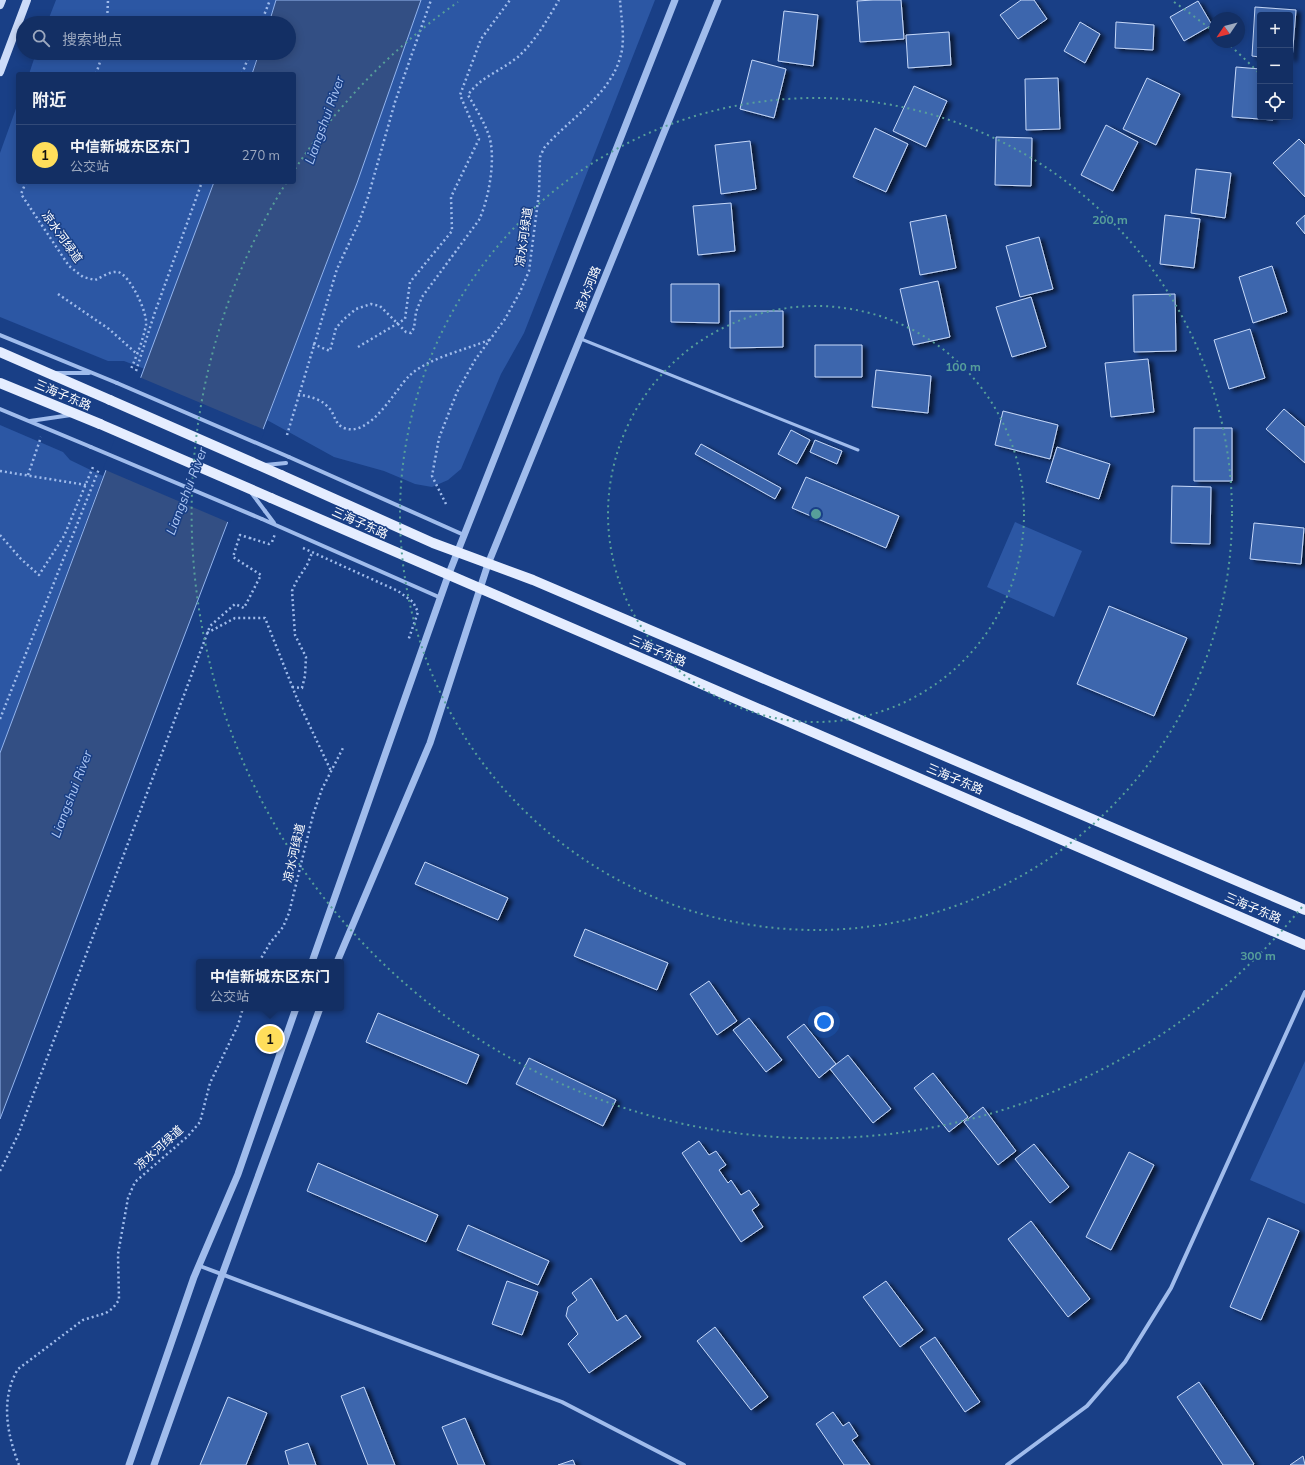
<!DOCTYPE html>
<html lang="zh">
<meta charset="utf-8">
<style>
body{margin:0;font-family:Mulish,"Noto Sans SC",sans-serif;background:#203b6d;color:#f1f3f6}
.controls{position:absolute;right:12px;top:12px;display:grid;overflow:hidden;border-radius:4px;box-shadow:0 2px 10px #0003}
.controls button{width:36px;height:36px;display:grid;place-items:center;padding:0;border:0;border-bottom:1px solid #324a78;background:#132f64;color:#f1f3f6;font:20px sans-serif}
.compass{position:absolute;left:1209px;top:12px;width:36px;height:36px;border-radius:50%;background:#132f64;box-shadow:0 2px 10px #0003;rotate:235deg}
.you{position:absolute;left:824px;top:1022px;width:14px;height:14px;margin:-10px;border:3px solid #fff;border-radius:50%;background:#1a73e8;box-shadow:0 0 0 6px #1a73e833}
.badge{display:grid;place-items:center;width:26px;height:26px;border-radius:50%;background:#ffde5b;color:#111;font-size:13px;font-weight:700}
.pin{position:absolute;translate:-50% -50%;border:2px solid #fff;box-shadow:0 1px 4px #0006}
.popup{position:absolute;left:196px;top:959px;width:148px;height:52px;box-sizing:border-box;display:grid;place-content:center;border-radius:4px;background:#132f64;filter:drop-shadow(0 1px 3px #0005);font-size:13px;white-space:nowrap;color:#9da9bf}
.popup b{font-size:15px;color:#f1f3f6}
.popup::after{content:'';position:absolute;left:50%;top:100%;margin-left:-8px;border:8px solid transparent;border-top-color:#132f64}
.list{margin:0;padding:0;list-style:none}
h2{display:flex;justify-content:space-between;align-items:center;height:52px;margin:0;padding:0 16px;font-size:17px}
h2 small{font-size:13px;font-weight:400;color:#9da9bf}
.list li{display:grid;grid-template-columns:26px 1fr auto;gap:12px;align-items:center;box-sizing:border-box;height:60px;padding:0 16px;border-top:1px solid #324a78}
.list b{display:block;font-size:15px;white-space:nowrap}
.list p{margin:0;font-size:13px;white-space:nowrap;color:#9da9bf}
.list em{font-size:13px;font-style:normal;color:#9da9bf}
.icon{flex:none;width:22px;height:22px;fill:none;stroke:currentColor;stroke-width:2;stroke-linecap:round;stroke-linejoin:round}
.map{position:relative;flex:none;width:1305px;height:1465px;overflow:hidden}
.search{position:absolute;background:#132f64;box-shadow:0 2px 10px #0003;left:16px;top:16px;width:280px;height:44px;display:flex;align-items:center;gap:10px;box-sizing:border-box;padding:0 14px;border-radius:22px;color:#9da9bf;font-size:15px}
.panel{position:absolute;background:#132f64;box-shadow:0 2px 10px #0003;left:16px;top:72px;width:280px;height:112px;border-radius:4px}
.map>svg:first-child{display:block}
</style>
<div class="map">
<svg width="1305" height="1465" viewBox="0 0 1305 1465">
<defs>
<filter id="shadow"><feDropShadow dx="4.5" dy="2.5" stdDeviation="2" flood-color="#0009"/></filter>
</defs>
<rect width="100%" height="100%" fill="#193f86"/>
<path fill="#2c57a4" d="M56 0H276L269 23H47Z
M421 0H655L524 333 501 374 461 469 448 480 432 487 415 484 384 471 334 457 267 420 357 183Z
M36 53H259L252 74H29Z
M18 103V182H214L145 369 124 361H108L0 317V153Z
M0 425 63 452 70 460 103 476 0 753Z
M1015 522 1082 551 1054 617 987 587Z
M1305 1061V1204L1250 1180Z"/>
<path fill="#334f84" stroke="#93b5ef" d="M276 0H421L357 183 0 1119V753L214 182H294V74H252L259 53H289V23H269Z"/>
<path fill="#193f86" d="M139 377 265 430 230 523 103 469Z"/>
<path fill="#3e66ad" stroke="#c5d8f9" filter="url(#shadow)" d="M873 0H901L904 39 860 42 857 1Z
M1021 0H1034L1047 19 1018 39 1000 15Z
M1198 1 1212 25 1184 41 1170 17Z
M1255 7 1296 10 1292 59H1290V15H1260V57L1252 56Z
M784 11 818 15 813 66 778 61Z
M1080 22 1100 34 1085 63 1064 51Z
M1116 22 1154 25 1153 50 1115 48Z
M949 32 951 65 908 68 906 35Z
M752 60 786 69 774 118 740 109Z
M1236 67 1260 69V117H1273V120L1232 117Z
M1058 78 1060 129 1026 130 1025 79Z
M1147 78 1180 94 1156 145 1123 129Z
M914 86 947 101 926 147 893 131Z
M1106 125 1138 142 1113 191 1081 175Z
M875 128 908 144 886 192 853 177Z
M996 137 1032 138 1031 186 995 185Z
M1299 139 1305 145V197L1273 163Z
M750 141 756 189 721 194 715 145Z
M1196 169 1231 173 1225 218 1191 213Z
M731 203 735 251 698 255 693 206Z
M946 215 956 268 920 275 910 222Z
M1165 215 1200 219 1194 268 1160 264Z
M1305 215V234L1296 223Z
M1039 237 1053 289 1020 297 1006 246Z
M1272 266 1287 312 1253 323 1239 277Z
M938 281 950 337 913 345 900 289Z
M671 284H719V323L671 322Z
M1175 294 1176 351 1134 352 1133 295Z
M1031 297 1046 347 1012 357 996 307Z
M730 311H783V347L730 348Z
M1250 329 1265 378 1229 389 1214 340Z
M815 345H862V377H815Z
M1148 359 1154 412 1111 417 1105 363Z
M876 370 931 376 928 413 872 407Z
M1284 409 1305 427V463L1266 429Z
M1003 411 1058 425 1050 459 995 445Z
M1194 428H1232V481H1194Z
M791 430 810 440 797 464 778 454Z
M815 440 842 451 837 464 810 452Z
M701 444 781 488 775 499 695 454Z
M1057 447 1110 464 1099 499 1046 482Z
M806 477 899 516 886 548 792 508Z
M1172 486 1211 487 1210 544 1171 543Z
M1254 523 1304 528 1301 564 1250 559Z
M1109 606 1187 638 1154 716 1077 684Z
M425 862 508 898 498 920 415 884Z
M585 929 668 963 657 990 574 956Z
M709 981 737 1021 717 1035 690 994Z
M378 1013 479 1055 467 1084 366 1042Z
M749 1018 782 1060 766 1072 733 1030Z
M804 1024 836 1064 819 1078 787 1037Z
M848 1055 891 1109 873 1123 830 1069Z
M529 1058 616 1100 603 1126 516 1084Z
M933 1073 968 1117 949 1132 914 1088Z
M983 1107 1016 1151 998 1165 964 1122Z
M699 1141 709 1155 716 1151 726 1165 719 1170 728 1183 731 1180 741 1195 749 1190 759 1205 752 1210 763 1227 741 1242 682 1153Z
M1034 1144 1069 1187 1050 1203 1015 1159Z
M1129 1152 1154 1165 1111 1250 1086 1237Z
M318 1163 438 1215 426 1242 307 1191Z
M1268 1218 1299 1231 1261 1320 1230 1307Z
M1031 1221 1090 1299 1068 1317 1008 1239Z
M468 1225 549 1261 538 1285 457 1250Z
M591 1278 617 1321 626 1315 641 1337 589 1373 568 1344 578 1334 566 1316 568 1307 577 1300 572 1293Z
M507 1281 538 1292 522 1335 492 1324Z
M886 1281 923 1330 900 1347 863 1297Z
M715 1327 768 1397 751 1410 697 1341Z
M935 1337 980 1402 965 1412 920 1347Z
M1199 1382 1254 1464 1253 1465H1223L1177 1397Z
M364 1387 395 1465H368L341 1396Z
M228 1397 267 1413 246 1465H200Z
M833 1412 843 1426 849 1422 858 1436 852 1440 870 1465H844L816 1424Z
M465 1418 485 1465H458L442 1427Z
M308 1443 316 1465H289L285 1451Z
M1303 1456 1305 1465H1290Z
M573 1460 575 1465H558Z"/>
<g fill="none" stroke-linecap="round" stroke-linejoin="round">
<path stroke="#a0bcec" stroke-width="2.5" stroke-dasharray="2 3" stroke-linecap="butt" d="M107 23 108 0
M261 23 270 0
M96 74 103 53
M242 74 250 53
M26 182 21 194 69 266 83 277 95 280C102 277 110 271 118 272 130 275 148 313 146 325 143 340 137 355 131 369
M58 294 109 329 137 354
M313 344 330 351 336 328 344 319 356 309 371 304 380 306 406 332 411 333 414 328 416 312 422 297 479 220C489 199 497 155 488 133 483 120 475 107 468 95 480 77 503 70 519 56 536 40 547 20 559 0
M136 371 155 312 202 182
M298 394C309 397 320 398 328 407 335 413 334 424 344 428 370 438 395 390 409 376 428 358 465 350 489 340
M287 435 337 269 359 222 368 197 395 102 431 0
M0 471 86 485
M28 475 41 437
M446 504 432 476 439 438 457 392 475 360 505 319 520 292 529 271 539 193 540 157 544 148C569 119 609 96 620 58 626 40 621 18 620 0
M0 535 21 559 39 575 64 536 93 467
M250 539 251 534
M303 548 398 591 413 602 418 612 408 641
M207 633 235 618H265L298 701 331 771
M292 687 302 688 305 676 306 657 295 635 292 591 296 582 307 565 312 553
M0 719 99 469
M259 962 270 943 283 927 289 913 313 815 322 789 344 746
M0 1171 18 1135 210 626 235 604 244 608 261 575 233 557 240 535 269 544 272 542 275 534
M19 1465C7 1434 0 1399 18 1369L83 1320 106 1313 113 1308 119 1300 118 1254 128 1198 135 1182 188 1136 200 1122 210 1083 238 1025 243 1008"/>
<path stroke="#a0bcec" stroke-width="3" d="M581 339 858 450"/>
<path stroke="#a0bcec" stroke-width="4" d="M0 335 117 383
M54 373H89
M0 409 91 447
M30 421 71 415
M289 457 464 535
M265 511 274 523
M262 519 441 598
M200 1266 562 1402 684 1465
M1007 1465 1087 1406 1125 1362 1171 1288 1305 992"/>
<path stroke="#a0bcec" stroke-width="7" d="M312 962 448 576 675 0
M337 962 430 743 488 564 718 0
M129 1465 194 1277 238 1174 296 1008
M154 1465 208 1313 320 1008"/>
<path stroke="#cddcf9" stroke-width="8" d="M0 5 2 0
M0 72 27 0"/>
<path stroke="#e5edff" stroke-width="10" d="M0 352 110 400
M0 383 100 424
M281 475 433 543 533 580 1305 910
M271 498 1305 945"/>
<path stroke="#a0bcec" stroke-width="2.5" stroke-dasharray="2 3" stroke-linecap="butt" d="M358 347 405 319 410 282 452 231 451 197 479 139 460 95 481 39 510 0"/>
<path stroke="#a0bcec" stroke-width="4" d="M117 383 289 457
M91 447 262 519
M265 465 286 463
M250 491 265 511"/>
<path stroke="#e5edff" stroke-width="10" d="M110 400 281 475
M100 424 271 498"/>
</g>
<g fill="none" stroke="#579f9a" stroke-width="2" stroke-dasharray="2 4">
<circle cx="816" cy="514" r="208"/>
<circle cx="816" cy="514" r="416"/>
<path d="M1302 907A625 625 0 0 1 286 183M295 169A625 625 0 0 1 458 2M1174 2A625 625 0 0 1 1214 32M1226 42A625 625 0 0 1 1258 72"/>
</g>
<g text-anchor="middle" stroke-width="3" stroke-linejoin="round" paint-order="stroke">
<g font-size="12" fill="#fff" stroke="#193f86">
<text transform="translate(62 237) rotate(54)" y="4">凉水河绿道</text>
<text transform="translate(524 237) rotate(-82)" y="4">凉水河绿道</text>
<text transform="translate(588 289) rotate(-68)" y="4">凉水河路</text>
<text transform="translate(63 395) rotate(23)" y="4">三海子东路</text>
<text transform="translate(360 523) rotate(24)" y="4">三海子东路</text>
<text transform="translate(658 651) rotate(23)" y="4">三海子东路</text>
<text transform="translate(955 779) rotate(23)" y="4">三海子东路</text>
<text transform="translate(294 853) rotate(-77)" y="4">凉水河绿道</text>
<text transform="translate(1253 908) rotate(23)" y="4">三海子东路</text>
<text transform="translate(159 1148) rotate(-42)" y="4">凉水河绿道</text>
</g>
<g font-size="13" font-style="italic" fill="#acc6f4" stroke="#193f86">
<text transform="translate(324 120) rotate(-70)" y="5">Liangshui River</text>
<text transform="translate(186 491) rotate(-69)" y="5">Liangshui River</text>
<text transform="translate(71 794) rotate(-69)" y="5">Liangshui River</text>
</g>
</g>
<circle cx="816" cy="514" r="6" fill="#579f9a" stroke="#193f86" stroke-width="2"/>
<g font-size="12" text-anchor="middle" font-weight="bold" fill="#579f9a" stroke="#193f86" stroke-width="3" stroke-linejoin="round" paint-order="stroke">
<text x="1110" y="224">200 m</text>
<text x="963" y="371">100 m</text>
<text x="1258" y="960">300 m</text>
</g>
</svg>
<div class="controls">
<button>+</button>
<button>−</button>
<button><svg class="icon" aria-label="locate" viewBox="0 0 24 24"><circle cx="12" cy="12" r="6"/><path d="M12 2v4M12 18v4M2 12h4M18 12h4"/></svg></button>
</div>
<svg class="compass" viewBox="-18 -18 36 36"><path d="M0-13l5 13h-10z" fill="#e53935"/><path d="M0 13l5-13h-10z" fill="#9da9bf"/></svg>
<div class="you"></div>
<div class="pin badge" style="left:270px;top:1039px">1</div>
<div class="popup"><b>中信新城东区东门</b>公交站</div>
<div class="search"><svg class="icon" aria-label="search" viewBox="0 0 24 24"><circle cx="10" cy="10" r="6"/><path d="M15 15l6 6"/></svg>搜索地点</div>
<section class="panel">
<h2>附近<small></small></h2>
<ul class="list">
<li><span class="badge">1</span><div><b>中信新城东区东门</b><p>公交站</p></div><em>270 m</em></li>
</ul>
</section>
</div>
